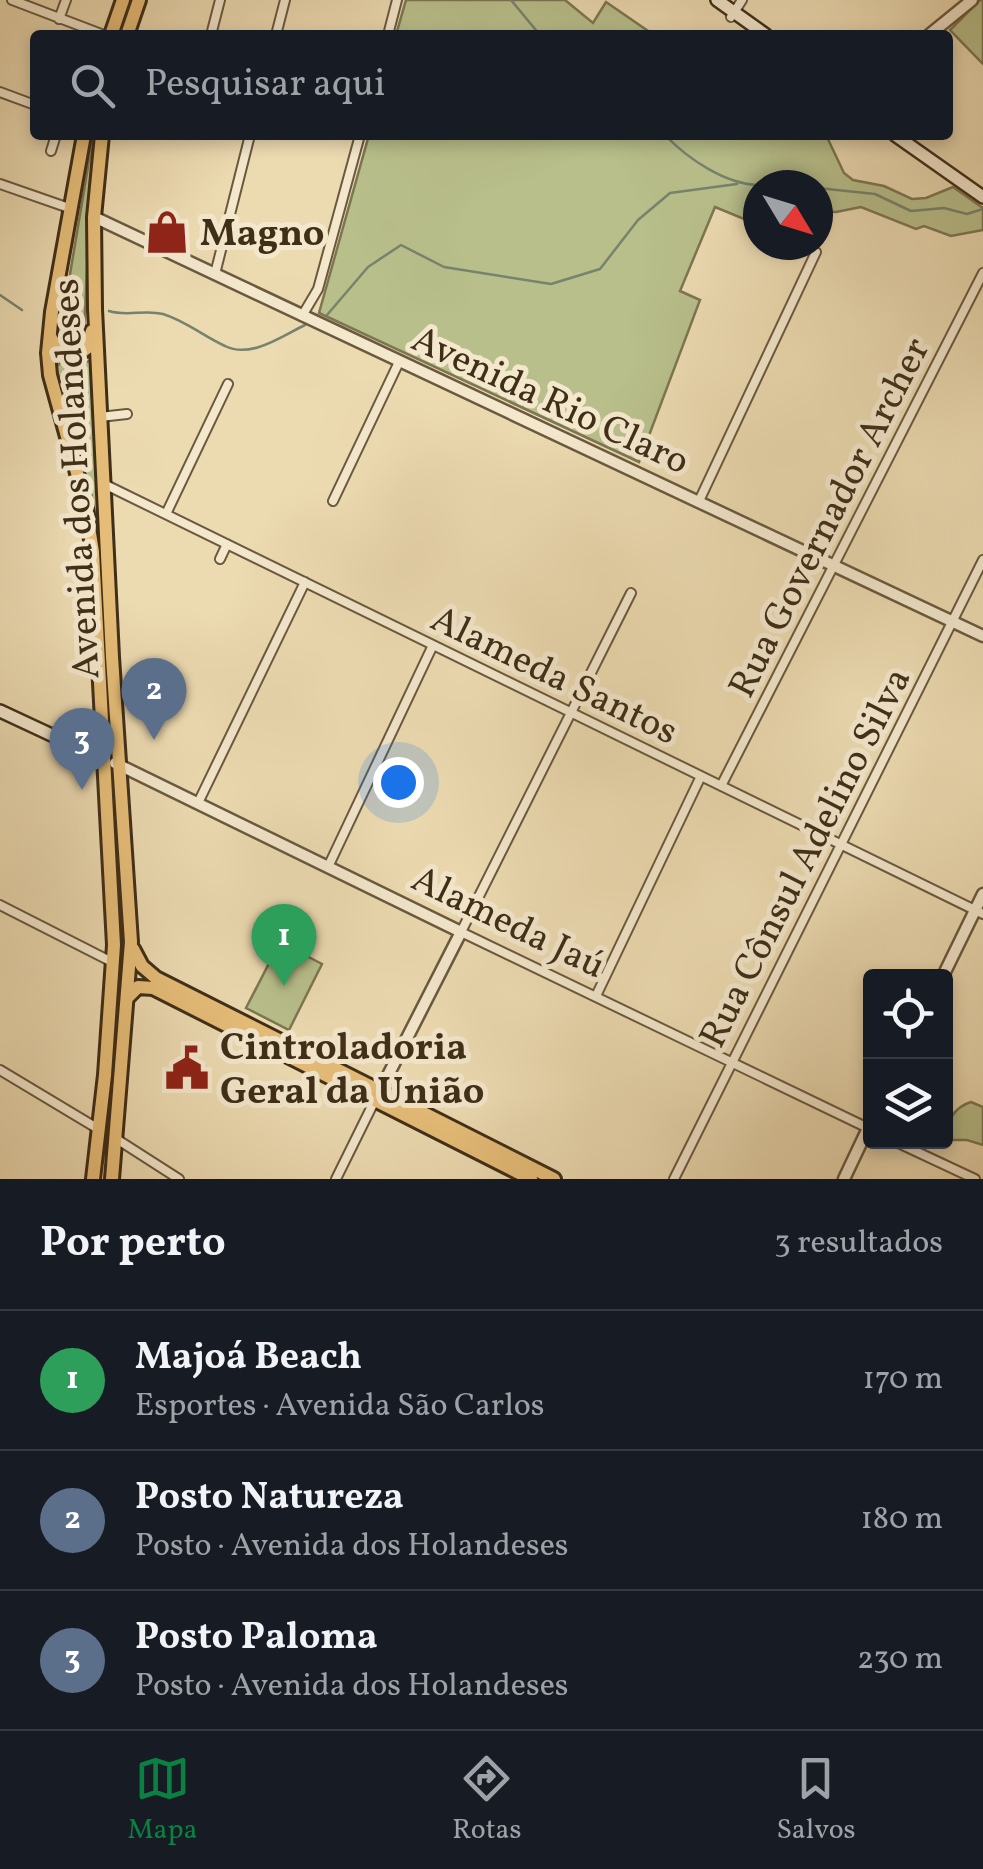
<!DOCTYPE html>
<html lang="pt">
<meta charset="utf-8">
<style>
body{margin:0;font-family:Vollkorn,serif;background:#20242c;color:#f1f3f6}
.controls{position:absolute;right:30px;bottom:30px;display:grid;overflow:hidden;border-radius:10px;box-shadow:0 5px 15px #0003}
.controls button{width:90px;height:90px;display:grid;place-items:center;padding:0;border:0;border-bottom:2px solid #363941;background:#171b24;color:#f1f3f6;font:50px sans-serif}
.compass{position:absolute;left:743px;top:170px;width:90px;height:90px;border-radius:50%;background:#171b24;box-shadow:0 5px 15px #0003;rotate:128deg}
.you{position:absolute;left:398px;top:782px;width:35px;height:35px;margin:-25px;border:8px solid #fff;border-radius:50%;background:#1a73e8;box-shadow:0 0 0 15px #1a73e833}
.badge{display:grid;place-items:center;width:65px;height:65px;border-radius:50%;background:#0b8043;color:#fff;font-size:32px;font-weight:700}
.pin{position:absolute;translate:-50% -82px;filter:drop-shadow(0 2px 5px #0008)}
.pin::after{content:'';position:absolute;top:52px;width:35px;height:30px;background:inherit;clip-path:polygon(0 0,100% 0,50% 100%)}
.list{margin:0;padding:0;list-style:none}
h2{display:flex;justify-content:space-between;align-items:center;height:130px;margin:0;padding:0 40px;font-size:42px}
h2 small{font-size:32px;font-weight:400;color:#9ea1a6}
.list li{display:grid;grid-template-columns:65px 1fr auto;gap:30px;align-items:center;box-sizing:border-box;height:140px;padding:0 40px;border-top:2px solid #363941}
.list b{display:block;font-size:38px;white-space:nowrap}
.list p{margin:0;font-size:32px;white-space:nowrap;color:#9ea1a6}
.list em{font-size:32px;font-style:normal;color:#9ea1a6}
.icon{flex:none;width:55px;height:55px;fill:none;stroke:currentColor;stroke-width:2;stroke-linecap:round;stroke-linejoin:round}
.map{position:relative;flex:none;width:983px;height:1179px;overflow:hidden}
.search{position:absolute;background:#171b24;box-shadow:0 5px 15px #0003;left:30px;right:30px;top:30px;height:110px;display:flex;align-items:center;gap:25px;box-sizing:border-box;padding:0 35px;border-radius:10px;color:#9ea1a6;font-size:38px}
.sheet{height:550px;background:#171b24}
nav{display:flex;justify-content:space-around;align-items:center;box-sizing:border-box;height:140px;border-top:2px solid #363941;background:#171b24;font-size:28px;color:#9ea1a6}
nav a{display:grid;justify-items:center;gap:5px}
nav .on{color:#0b8043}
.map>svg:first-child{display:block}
</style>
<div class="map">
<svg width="983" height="1179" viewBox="0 0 983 1179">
<rect width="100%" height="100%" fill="#ecdab1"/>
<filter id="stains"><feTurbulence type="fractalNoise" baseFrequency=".002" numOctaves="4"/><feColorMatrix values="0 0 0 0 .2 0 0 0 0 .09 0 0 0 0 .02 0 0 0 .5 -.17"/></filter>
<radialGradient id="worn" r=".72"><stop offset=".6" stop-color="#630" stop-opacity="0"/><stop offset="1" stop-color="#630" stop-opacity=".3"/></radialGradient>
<path fill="#b8bf8b" stroke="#7c7652" stroke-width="2.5" d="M406 0H565L593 23 606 2 654 35H396Z
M980 0H983V64L950 30Z
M369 135H826L844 173 853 180 884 186 912 199 926 198 953 187 983 208V230L951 236 924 226 916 229 861 207 836 212 818 211V185H758V217L744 219 715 207 680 291 700 300 639 462 319 313Z
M93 137 84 336 80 344 69 347 61 341 60 334Z
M91 360 100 527 96 526 56 367 60 363 79 366Z
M280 942 322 964 289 1030 246 1008Z
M971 1102 983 1107V1145L967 1140H946C945 1123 954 1107 971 1102Z"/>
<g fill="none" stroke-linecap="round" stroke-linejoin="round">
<path stroke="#76836d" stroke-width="2.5" d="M511 0 540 35
M665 135C688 159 725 184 758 185
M818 188 875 194 911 211 944 208 967 214 983 209
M0 295 22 310
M109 311C128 317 144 309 163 314 186 321 203 336 225 346 251 359 282 336 305 325
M327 315 368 267 401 245 444 267 551 284 600 269 638 220 670 193 737 184"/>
<g stroke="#6a593e" stroke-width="12">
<path id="minor" d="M12 0 104 35
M731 17 742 0
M59 19 66 0
M211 35 220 0
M276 35 285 0
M388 35 397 0
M0 92 35 105
M51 151 56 135
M0 184 69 208
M215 274 250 135
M302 316 318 289 360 135
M100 417 127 414
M104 484 983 914
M333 501 399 362
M699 501 816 252
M166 514 228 384
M220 559 227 544
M631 593 461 932 870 1129
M721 786 983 273
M198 803 305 582
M328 867 433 645
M0 905 114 963
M596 996 701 776
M0 1070 100 1130
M115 1138 179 1179
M896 1142 975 1179
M336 1179 375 1100
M674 1179 983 560"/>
</g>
<g stroke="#6a593e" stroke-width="15">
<path id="tertiary" d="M929 35 972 0
M94 217 983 636
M115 763 461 932 378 1095
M943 976 983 894
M844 1179 870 1124"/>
</g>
<g stroke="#3f2e18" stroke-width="16">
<path id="secondary" d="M717 0 766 35
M895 135 983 197
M0 711 103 759"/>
</g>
<g stroke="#3f2e18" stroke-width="18">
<path id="primary" d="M111 35 123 0
M127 35 139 0
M84 135 52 312 48 353 50 375 85 502 93 552 114 945 105 1075 93 1179
M102 135 94 217 95 309 112 657 131 942 112 1179
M50 336 58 352 75 357 87 348 92 331
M133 949 142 966 156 978 554 1179
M127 998 138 987 153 988 531 1179"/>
</g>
<use href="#minor" stroke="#f3e7cc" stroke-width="8"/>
<use href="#tertiary" stroke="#f3e7cc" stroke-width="10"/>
<use href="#secondary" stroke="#f3e7cc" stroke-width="11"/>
<use href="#primary" stroke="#e6bd78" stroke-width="12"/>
</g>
<defs>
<g id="shop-bare" transform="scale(3.45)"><path d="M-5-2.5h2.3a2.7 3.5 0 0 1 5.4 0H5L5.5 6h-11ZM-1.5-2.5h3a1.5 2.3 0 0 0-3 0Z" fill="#8f2418" stroke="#f3e7cc" stroke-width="2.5" paint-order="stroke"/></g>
<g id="civic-bare" transform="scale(3.45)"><path d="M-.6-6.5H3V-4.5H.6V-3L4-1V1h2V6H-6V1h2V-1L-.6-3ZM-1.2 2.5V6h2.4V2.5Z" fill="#8f2418" stroke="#f3e7cc" stroke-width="2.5" paint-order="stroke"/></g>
</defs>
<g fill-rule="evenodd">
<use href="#shop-bare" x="167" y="232"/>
<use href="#civic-bare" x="187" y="1068"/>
</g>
<g text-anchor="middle" stroke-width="10" stroke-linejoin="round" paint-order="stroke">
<g font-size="38" font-weight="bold" fill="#3f2e18" stroke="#f3e7cc" text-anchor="start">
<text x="200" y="245">Magno</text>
<text x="220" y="1059">Cintroladoria<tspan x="220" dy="44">Geral da União</tspan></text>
</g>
<g font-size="38" fill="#3f2e18" stroke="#f3e7cc">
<text transform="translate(551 399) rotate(25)" y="13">Avenida Rio Claro</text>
<text transform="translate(75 479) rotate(-93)" y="13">Avenida dos Holandeses</text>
<text transform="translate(828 517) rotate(-63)" y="13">Rua Governador Archer</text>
<text transform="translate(555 674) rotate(26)" y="13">Alameda Santos</text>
<text transform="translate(804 857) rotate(-63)" y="13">Rua Cônsul Adelino Silva</text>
<text transform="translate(509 921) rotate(26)" y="13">Alameda Jaú</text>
</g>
</g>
<rect width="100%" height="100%" filter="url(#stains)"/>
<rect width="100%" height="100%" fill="url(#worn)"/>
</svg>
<div class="controls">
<button><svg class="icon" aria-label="locate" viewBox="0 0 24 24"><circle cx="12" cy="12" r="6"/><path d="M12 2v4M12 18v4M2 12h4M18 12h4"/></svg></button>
<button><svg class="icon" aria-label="layers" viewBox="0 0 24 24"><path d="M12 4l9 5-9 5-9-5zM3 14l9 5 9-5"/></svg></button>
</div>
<svg class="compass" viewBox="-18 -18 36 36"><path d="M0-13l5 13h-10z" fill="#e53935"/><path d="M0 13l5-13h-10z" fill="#9ea1a6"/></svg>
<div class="you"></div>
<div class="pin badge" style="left:284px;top:986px;background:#2e9e5b">1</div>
<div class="pin badge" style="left:154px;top:740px;background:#5c6f8a">2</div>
<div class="pin badge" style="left:82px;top:790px;background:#5c6f8a">3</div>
<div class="search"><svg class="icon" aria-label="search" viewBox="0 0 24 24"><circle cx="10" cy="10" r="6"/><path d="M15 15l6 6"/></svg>Pesquisar aqui</div>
</div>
<section class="sheet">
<h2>Por perto<small>3 resultados</small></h2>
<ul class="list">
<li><span class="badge" style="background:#2e9e5b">1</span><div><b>Majoá Beach</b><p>Esportes · Avenida São Carlos</p></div><em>170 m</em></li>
<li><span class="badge" style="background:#5c6f8a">2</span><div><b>Posto Natureza</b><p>Posto · Avenida dos Holandeses</p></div><em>180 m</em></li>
<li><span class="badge" style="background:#5c6f8a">3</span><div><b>Posto Paloma</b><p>Posto · Avenida dos Holandeses</p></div><em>230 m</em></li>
</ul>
</section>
<nav>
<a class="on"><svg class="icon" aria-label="map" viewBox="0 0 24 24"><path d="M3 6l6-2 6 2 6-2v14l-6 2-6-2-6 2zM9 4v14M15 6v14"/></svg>Mapa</a>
<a><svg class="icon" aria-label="directions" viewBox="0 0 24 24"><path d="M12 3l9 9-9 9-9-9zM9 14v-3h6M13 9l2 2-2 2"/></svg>Rotas</a>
<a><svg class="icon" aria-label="saved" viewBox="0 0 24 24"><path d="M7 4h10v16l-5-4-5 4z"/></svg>Salvos</a>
</nav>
